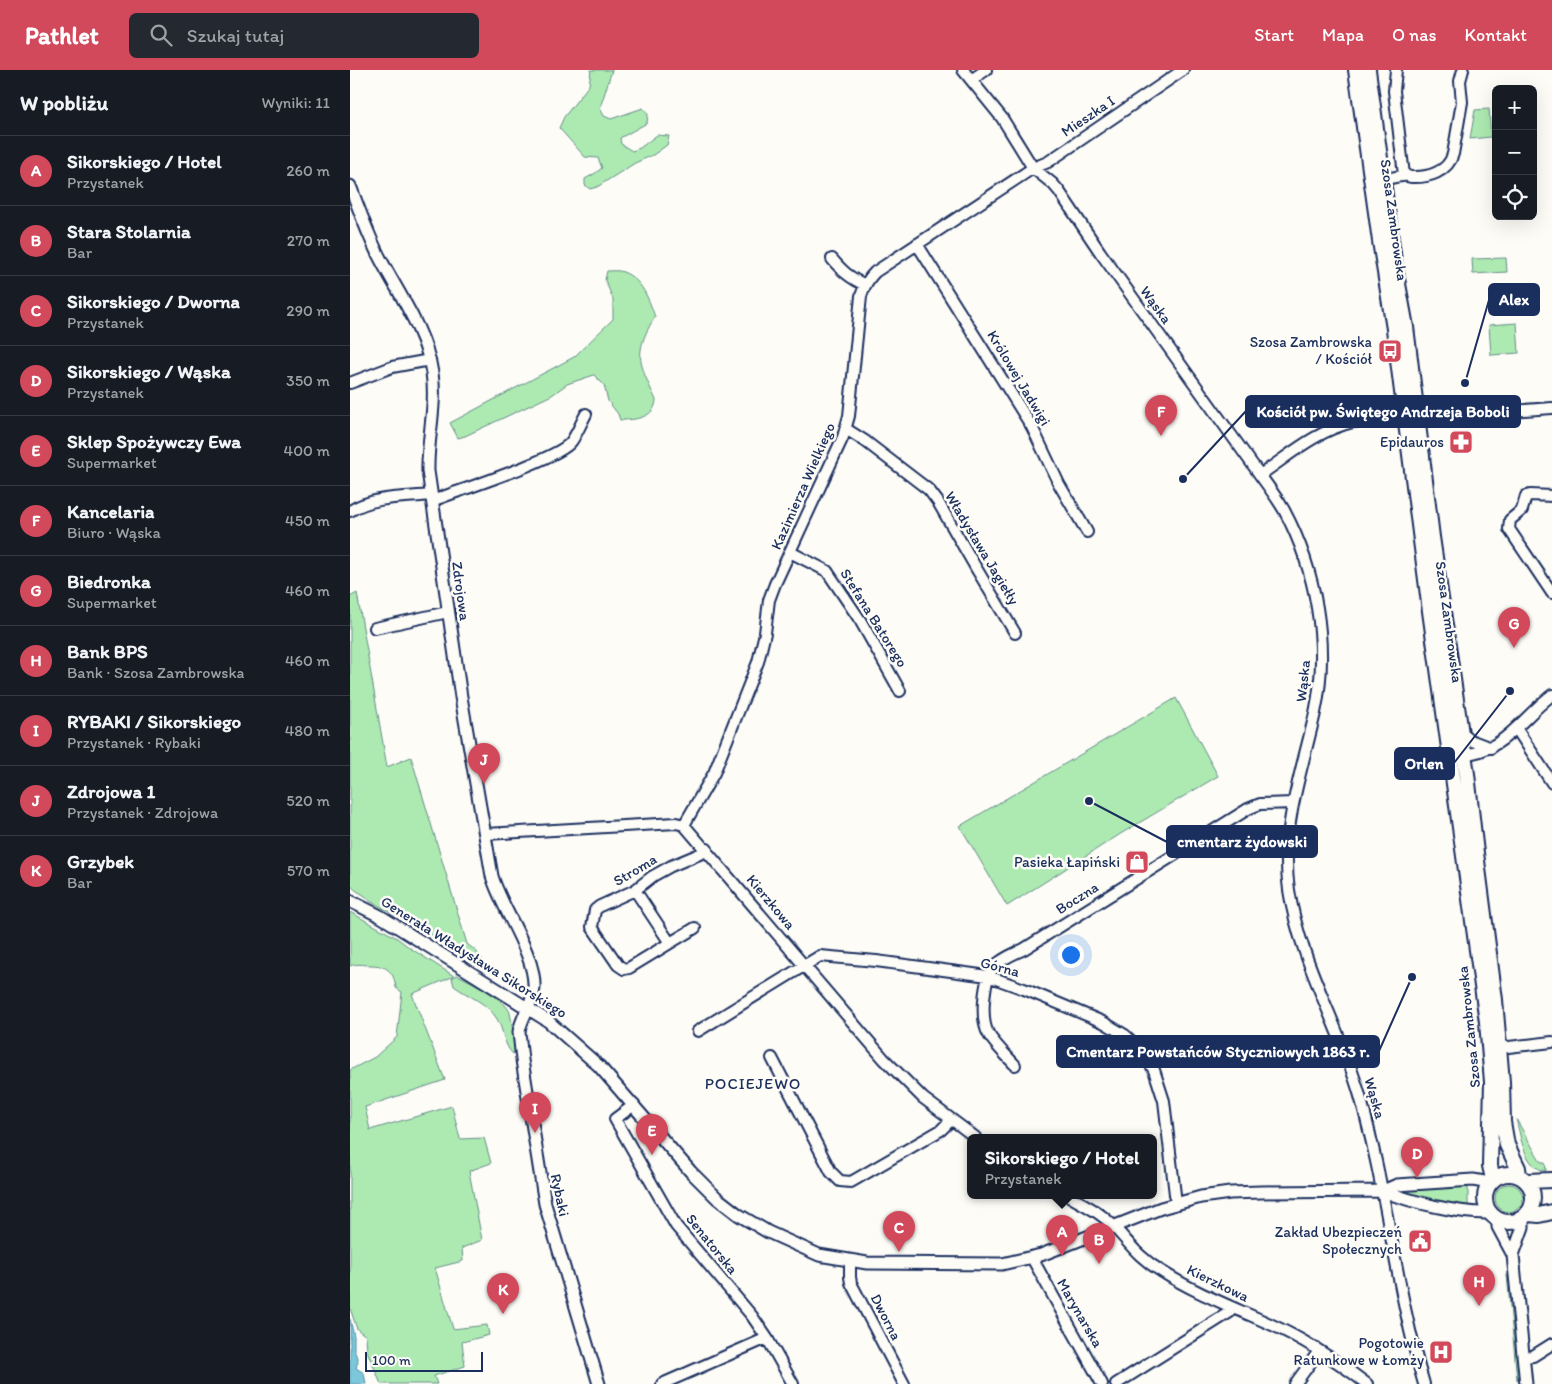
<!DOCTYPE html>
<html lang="pl">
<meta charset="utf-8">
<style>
body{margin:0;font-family:Itim,sans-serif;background:#242831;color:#f1f3f6}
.controls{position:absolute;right:15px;top:15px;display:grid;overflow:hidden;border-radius:8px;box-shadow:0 5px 20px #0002}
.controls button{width:45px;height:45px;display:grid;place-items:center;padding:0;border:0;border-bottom:1px solid #363941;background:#171b24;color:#f1f3f6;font:25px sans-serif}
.scale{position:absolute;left:15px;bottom:12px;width:118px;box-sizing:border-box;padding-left:5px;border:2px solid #1b2f5e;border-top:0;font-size:14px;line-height:18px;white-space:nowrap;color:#1b2f5e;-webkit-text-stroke:4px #fdfcf7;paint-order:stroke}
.you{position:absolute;left:720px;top:884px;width:18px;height:18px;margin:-12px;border:4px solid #fff;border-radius:50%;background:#1a73e8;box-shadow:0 0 0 8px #1a73e833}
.badge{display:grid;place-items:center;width:32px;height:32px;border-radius:50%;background:#d1495b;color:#fff;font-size:16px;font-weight:700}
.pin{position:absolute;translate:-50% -41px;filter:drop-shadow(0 1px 2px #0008)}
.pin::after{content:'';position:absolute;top:26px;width:18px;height:15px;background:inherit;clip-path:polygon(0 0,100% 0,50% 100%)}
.popup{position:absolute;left:617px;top:1064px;width:190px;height:65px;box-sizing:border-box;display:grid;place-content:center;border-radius:8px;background:#171b24;filter:drop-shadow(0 1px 4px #0005);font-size:16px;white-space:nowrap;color:#9ea1a6}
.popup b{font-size:19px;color:#f1f3f6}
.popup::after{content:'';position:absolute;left:50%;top:100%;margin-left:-10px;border:10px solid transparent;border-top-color:#171b24}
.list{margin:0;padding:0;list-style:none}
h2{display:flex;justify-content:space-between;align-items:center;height:65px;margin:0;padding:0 20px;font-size:21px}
h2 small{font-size:16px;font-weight:400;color:#9ea1a6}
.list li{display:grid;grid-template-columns:32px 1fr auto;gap:15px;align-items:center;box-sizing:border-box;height:70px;padding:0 20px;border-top:1px solid #363941}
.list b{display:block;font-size:19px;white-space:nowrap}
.list p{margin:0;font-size:16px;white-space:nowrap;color:#9ea1a6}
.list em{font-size:16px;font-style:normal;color:#9ea1a6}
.icon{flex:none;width:28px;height:28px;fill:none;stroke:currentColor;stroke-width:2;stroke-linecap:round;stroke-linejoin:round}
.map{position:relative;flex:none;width:1202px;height:1314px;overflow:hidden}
header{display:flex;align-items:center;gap:30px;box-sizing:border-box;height:70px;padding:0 25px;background:#d1495b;color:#fff}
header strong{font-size:24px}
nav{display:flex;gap:28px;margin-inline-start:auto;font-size:18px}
.search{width:350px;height:45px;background:#242831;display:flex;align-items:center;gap:12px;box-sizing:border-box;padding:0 18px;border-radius:8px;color:#9ea1a6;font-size:19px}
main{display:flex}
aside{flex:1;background:#171b24}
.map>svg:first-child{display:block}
</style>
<header>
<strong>Pathlet</strong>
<div class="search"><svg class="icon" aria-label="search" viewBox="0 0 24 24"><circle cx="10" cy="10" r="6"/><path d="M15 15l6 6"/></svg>Szukaj tutaj</div>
<nav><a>Start</a><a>Mapa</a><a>O nas</a><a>Kontakt</a></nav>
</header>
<main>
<aside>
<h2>W pobliżu<small>Wyniki: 11</small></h2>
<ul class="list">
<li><span class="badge">A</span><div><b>Sikorskiego / Hotel</b><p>Przystanek</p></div><em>260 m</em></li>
<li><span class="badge">B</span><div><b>Stara Stolarnia</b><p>Bar</p></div><em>270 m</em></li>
<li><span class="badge">C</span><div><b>Sikorskiego / Dworna</b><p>Przystanek</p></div><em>290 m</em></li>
<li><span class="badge">D</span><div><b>Sikorskiego / Wąska</b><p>Przystanek</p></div><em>350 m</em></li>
<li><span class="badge">E</span><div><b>Sklep Spożywczy Ewa</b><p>Supermarket</p></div><em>400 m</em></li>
<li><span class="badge">F</span><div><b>Kancelaria</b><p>Biuro · Wąska</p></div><em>450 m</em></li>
<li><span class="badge">G</span><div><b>Biedronka</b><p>Supermarket</p></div><em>460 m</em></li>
<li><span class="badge">H</span><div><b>Bank BPS</b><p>Bank · Szosa Zambrowska</p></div><em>460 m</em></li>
<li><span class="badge">I</span><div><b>RYBAKI / Sikorskiego</b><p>Przystanek · Rybaki</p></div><em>480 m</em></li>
<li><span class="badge">J</span><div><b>Zdrojowa 1</b><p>Przystanek · Zdrojowa</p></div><em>520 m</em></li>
<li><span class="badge">K</span><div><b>Grzybek</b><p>Bar</p></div><em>570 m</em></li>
</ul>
</aside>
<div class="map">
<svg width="1202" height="1314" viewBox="0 0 1202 1314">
<rect width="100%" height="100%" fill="#fdfcf7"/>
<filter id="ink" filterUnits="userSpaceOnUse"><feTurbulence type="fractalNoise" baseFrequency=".02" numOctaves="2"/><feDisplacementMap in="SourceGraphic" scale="10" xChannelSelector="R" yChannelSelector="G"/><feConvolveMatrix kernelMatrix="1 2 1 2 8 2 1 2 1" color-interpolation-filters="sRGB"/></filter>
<g filter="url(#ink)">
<path fill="#adeab1" stroke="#648c88" d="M241 0H262L250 38 254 46 261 49 293 38 298 44 297 53 270 68 271 74 282 81 290 78 307 65 319 66 317 75 303 85 285 93 247 117 240 119 235 115V109L244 104 252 98 248 88 235 87 209 58 214 47 239 15Z
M1139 39 1141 67 1120 69 1125 40Z
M1156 188 1157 202 1123 204 1122 189Z
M257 201C262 201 269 200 273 202 292 209 299 230 305 247 296 261 287 279 292 296 295 308 301 319 306 330 305 348 285 350 270 350L268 344 258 331 254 315 244 305 217 314 202 325 115 366 108 368 100 353 224 287 263 249V229L255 210Z
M1167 253 1169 283 1141 285 1139 255Z
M7 523 37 697 61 687 117 874 126 881 132 889 129 895 120 890 111 881 20 831C15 823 5 823 0 814V527Z
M826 628 868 706 772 763 657 836 610 756Z
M0 842 47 868 60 878 104 906 62 924 95 1010 15 1037 20 1060 102 1036 110 1069 134 1068 141 1093 119 1101 132 1170 112 1178 113 1191 85 1198 103 1259 137 1255 139 1265 112 1272 115 1296 84 1306 87 1314H31L17 1281 16 1266 7 1259 0 1238V1000L25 987 47 967 52 922 46 918C44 901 36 895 20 895 13 895 7 893 0 896Z
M107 905C119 910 157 930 160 943 163 955 163 969 165 981L163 984C153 975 154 960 147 949 138 933 119 927 104 916L102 908Z
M1166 1049 1191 1092H1195L1196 1101C1174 1098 1171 1067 1166 1049Z
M1145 1128a14 14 0 1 1 28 0a14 14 0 1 1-28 0Z
M1118 1115V1137L1042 1121Z
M1157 1205 1160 1216 1169 1306 1167 1310Z"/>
<path fill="#7bc8da" stroke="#558ba8" d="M0 1249 4 1266V1279L8 1291 6 1298 14 1303 16 1314H0Z"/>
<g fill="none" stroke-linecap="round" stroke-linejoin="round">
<g stroke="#1b2f5e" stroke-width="14">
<path id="minor" d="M613 0 652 48 683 98 703 114 709 121 750 182 910 405C918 416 927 428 934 440 966 500 980 575 965 643 952 702 930 759 939 820 950 893 990 956 1010 1026 1037 1121 1046 1220 1074 1314
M1046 0 1044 21 1054 105
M621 10 636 0
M1033 110C1039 109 1046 106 1053 106 1058 105 1056 106 1061 107 1078 108 1098 102 1103 84L1112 32 1110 11 1113 0
M567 174 682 357 709 414 737 462
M482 189C492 201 500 208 515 215
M0 313 42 297 80 290
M496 359 515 371 579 420 588 432 626 498 665 563
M910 405C941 384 966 361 1003 352L1202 338
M1202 426 1180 425 1176 426 1172 440 1160 450 1159 459 1202 523
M82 431C107 421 208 389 221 372 227 364 231 353 236 344
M0 441C24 426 54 428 81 425
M440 482 477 501 510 550 550 621
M25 558 98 542
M1166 658 1202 713
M1111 662 1120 670 1141 678
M1109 685C1154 683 1169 650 1202 625
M334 755 364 703 408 592 415 563 419 530 425 514 493 367 499 346 511 226C514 216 518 209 525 202L683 98 698 92 833 0
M136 764 326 753 334 755 534 989 573 1028 625 1067
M285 820 320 873 279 898 274 899 268 895 242 857 245 840 250 836 285 820 303 806 321 796 352 783 357 779
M320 873 345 858
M348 961 470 886 526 891 638 906 674 919 753 952 775 965 791 980 804 1000 814 1031 826 1133
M1150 978 1202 972
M422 988 481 1102 490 1111 501 1112 591 1060 601 1050
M665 995C656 985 646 976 639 965 630 951 633 910 644 897 652 888 664 884 674 879L898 739 910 734 943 733
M284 1035 265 1049 326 1156 402 1246 417 1268 443 1314
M717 1125C733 1134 752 1143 764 1157 781 1175 788 1187 811 1201 845 1223 883 1237 920 1254 954 1269 987 1291 1017 1314
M682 1188 752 1314
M500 1191V1207L501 1213 554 1314
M1173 1287 1183 1286 1202 1274
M312 1314 417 1268
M766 1314 880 1242 882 1238
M945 1314 969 1281"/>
</g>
<g stroke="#1b2f5e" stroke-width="15">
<path id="tertiary" d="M0 116C10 141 18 166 31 190 50 226 76 262 82 303 87 335 77 369 78 401L111 627 142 806C152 840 186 885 184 918 183 934 171 947 169 962L172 990 195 1134 249 1314
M0 831 30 846 198 951 249 996 341 1102 367 1128 389 1145 418 1162 469 1185 517 1193 652 1194 691 1185 811 1138 851 1127 880 1123 911 1122 1033 1121 1047 1115 1123 1110 1140 1113
M1033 1121C1062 1132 1109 1144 1140 1143
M1148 1149V1157L1163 1185 1176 1314
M1163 1185 1173 1157V1148"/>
</g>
<g stroke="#1b2f5e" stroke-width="18">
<path id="secondary" d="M1006 0 1030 171 1044 259 1080 541 1137 952 1142 1012 1140 1096 1143 1109
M1018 0 1045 198 1056 257 1082 467 1117 704 1126 783 1145 930 1152 1012 1153 1052 1157 1075 1168 1098 1169 1105
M1135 1128a24 24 0 1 1 48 0a24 24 0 1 1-48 0Z
M1178 1111 1202 1110
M1178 1144 1189 1145 1202 1142"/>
</g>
<use href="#minor" stroke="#fdfcf7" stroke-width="10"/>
<use href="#tertiary" stroke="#fdfcf7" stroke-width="11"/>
<use href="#secondary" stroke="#fdfcf7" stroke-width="14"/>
</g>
</g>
<defs>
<g id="bus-square" transform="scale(1.25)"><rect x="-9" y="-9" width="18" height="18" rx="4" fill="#d1495b" stroke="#fdfcf7"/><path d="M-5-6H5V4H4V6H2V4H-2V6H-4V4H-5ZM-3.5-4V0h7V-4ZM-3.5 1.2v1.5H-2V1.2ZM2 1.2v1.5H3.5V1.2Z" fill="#fff"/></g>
<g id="pharmacy-square" transform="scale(1.25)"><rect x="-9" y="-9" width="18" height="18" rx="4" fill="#d1495b" stroke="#fdfcf7"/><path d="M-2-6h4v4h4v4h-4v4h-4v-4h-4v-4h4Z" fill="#fff"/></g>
<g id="shop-square" transform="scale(1.25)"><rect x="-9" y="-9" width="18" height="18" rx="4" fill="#d1495b" stroke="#fdfcf7"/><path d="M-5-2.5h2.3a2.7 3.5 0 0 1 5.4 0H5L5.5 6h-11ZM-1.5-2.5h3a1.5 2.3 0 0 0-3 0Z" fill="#fff"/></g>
<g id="civic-square" transform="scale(1.25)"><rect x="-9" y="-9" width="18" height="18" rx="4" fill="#d1495b" stroke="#fdfcf7"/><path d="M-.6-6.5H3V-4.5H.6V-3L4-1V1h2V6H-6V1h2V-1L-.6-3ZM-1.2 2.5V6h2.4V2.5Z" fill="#fff"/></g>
<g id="hospital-square" transform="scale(1.25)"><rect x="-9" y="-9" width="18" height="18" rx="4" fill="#d1495b" stroke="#fdfcf7"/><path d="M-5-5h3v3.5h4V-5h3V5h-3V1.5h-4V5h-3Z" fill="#fff"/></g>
</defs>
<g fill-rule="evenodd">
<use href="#bus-square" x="1040" y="281"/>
<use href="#pharmacy-square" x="1111" y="372"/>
<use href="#shop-square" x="787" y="792"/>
<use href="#civic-square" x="1070" y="1171"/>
<use href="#hospital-square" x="1091" y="1282"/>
</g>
<g text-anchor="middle" stroke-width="5" stroke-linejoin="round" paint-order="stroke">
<g font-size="15" fill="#1b2f5e" stroke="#fdfcf7">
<text transform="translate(738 46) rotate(-34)" y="5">Mieszka I</text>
<text transform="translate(1044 150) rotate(82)" y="5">Szosa Zambrowska</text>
<text transform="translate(806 235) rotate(54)" y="5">Wąska</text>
<text transform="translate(669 308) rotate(59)" y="5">Królowej Jadwigi</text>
<text transform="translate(453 416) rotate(-66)" y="5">Kazimierza Wielkiego</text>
<text transform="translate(632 478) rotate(59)" y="5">Władysława Jagiełły</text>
<text transform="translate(111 521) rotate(82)" y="5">Zdrojowa</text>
<text transform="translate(524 548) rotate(58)" y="5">Stefana Batorego</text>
<text transform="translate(1099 552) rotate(82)" y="5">Szosa Zambrowska</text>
<text transform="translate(953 611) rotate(-84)" y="5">Wąska</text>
<text transform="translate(285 800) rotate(-31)" y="5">Stroma</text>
<text transform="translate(727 828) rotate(-32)" y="5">Boczna</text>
<text transform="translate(421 832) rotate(50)" y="5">Kierzkowa</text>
<text transform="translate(124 887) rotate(32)" y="5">Generała Władysława Sikorskiego</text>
<text transform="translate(650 897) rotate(15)" y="5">Górna</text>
<text transform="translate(1119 957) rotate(-96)" y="5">Szosa Zambrowska</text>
<text transform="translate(1025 1028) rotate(74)" y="5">Wąska</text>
<text transform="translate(210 1125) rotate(78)" y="5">Rybaki</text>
<text transform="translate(362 1174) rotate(51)" y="5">Senatorska</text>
<text transform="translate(868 1213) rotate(26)" y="5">Kierzkowa</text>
<text transform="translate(730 1243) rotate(60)" y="5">Marynarska</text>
<text transform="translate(536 1247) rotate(63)" y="5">Dworna</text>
</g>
<g font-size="15" fill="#1b2f5e" stroke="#fdfcf7" text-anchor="end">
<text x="1022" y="277">Szosa Zambrowska<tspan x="1022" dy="17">/ Kościół</tspan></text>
<text x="1094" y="377">Epidauros</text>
<text x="770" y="797">Pasieka Łapiński</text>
<text x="1052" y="1167">Zakład Ubezpieczeń<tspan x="1052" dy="17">Społecznych</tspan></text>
<text x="1074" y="1278">Pogotowie<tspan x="1074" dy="17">Ratunkowe w Łomży</tspan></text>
</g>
<g font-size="16" letter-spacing="1" fill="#1b2f5e" stroke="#fdfcf7">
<text x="403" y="1019">POCIEJEWO</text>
</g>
</g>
<path fill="none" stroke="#1b2f5e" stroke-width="2" d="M1115 313L1139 230M833 409L896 341M1160 621L1104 693M739 731L817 772M1062 907L1029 981"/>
<g fill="#1b2f5e" stroke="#fdfcf7" stroke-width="2">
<circle cx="1115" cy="313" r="5"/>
<circle cx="833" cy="409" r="5"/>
<circle cx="1160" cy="621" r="5"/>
<circle cx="739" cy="731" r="5"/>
<circle cx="1062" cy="907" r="5"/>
</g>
<g fill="#1b2f5e" stroke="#1b2f5e" stroke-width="2">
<rect x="1139" y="214" width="50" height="31" rx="5"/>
<rect x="896" y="326" width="274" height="31" rx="5"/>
<rect x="1045" y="678" width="59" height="31" rx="5"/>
<rect x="817" y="756" width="150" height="31" rx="5"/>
<rect x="707" y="966" width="322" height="31" rx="5"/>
</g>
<g font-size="16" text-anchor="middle" font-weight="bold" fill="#fff">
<text x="1164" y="235">Alex</text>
<text x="1033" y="347">Kościół pw. Świętego Andrzeja Boboli</text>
<text x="1074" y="699">Orlen</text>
<text x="892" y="777">cmentarz żydowski</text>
<text x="868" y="987">Cmentarz Powstańców Styczniowych 1863 r.</text>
</g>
</svg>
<div class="controls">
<button>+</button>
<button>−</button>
<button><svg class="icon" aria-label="locate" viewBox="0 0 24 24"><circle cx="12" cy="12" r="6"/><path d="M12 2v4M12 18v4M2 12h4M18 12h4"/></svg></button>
</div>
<div class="scale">100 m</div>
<div class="you"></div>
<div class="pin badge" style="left:712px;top:1186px">A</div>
<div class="popup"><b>Sikorskiego / Hotel</b>Przystanek</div>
<div class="pin badge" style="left:749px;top:1194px">B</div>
<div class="pin badge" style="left:549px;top:1182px">C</div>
<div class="pin badge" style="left:1067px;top:1108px">D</div>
<div class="pin badge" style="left:302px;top:1085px">E</div>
<div class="pin badge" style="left:811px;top:366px">F</div>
<div class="pin badge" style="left:1164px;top:578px">G</div>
<div class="pin badge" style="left:1129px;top:1236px">H</div>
<div class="pin badge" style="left:185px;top:1063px">I</div>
<div class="pin badge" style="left:134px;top:714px">J</div>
<div class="pin badge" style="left:153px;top:1244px">K</div>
</div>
</main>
